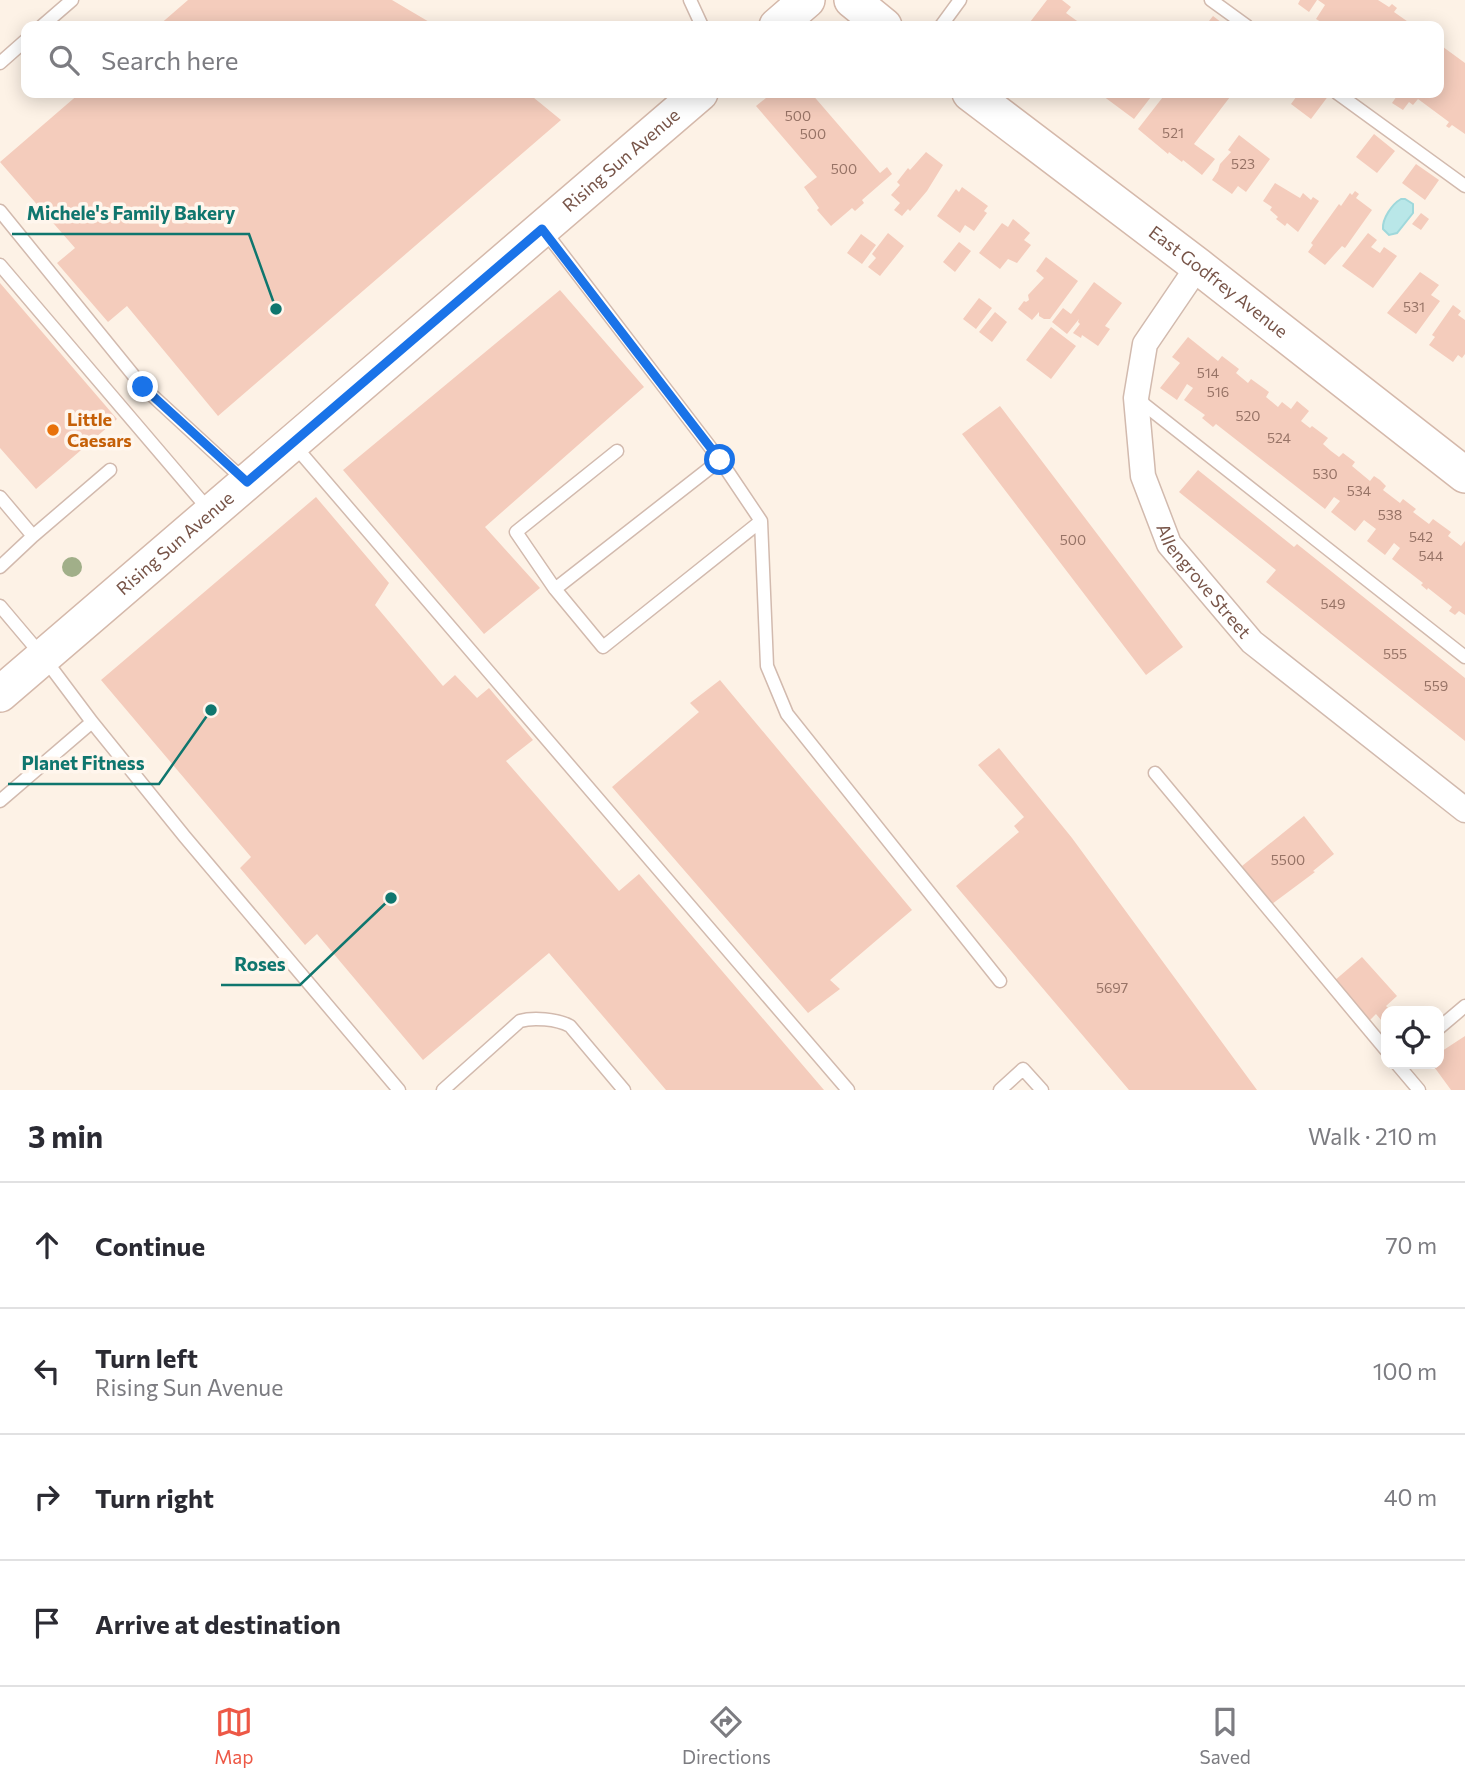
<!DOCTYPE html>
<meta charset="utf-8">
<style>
body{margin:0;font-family:Commissioner,sans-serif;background:#f2f2f3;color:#2b2b33}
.controls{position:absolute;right:21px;bottom:21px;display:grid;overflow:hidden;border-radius:14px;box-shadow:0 4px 18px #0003}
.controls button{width:63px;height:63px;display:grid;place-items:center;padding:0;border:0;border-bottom:2px solid #e1e1e2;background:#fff;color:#2b2b33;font:35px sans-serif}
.stop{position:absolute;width:21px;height:21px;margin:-16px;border:5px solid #1a73e8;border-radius:50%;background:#fff}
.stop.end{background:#1a73e8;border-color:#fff;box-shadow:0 2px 7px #0008}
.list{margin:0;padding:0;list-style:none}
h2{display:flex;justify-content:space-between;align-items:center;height:91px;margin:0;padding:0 28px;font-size:30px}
h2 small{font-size:23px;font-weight:400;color:#7c7c81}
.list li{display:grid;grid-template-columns:46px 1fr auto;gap:21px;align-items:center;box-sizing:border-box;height:126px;padding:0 28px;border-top:2px solid #e1e1e2}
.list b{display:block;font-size:26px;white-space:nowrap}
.list p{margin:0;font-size:23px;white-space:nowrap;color:#7c7c81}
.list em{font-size:23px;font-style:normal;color:#7c7c81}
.icon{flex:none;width:38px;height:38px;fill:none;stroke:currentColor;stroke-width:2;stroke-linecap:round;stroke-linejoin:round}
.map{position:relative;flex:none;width:1465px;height:1090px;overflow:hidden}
.search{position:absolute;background:#fff;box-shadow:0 4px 18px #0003;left:21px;right:21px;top:21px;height:77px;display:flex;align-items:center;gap:18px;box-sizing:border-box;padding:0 24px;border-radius:14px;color:#7c7c81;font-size:26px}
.sheet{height:595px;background:#fff}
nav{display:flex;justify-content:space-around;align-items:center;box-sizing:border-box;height:98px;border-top:2px solid #e1e1e2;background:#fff;font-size:19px;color:#7c7c81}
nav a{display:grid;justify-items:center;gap:4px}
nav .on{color:#ed5846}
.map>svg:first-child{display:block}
</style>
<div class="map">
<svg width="1465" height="1090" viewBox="0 0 1465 1090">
<rect width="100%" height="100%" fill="#fdf2e6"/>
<path fill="#b9e7e8" stroke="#9fd8db" stroke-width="2" d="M1401 199H1405L1413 204V213L1397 233 1389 235 1383 229C1382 219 1392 204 1401 199Z"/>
<path fill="#f4ccbc" d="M188 0H392L436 26H158Z
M1047 0H1062L1071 7 1066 13 1084 26H1027Z
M1300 0H1317L1309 12 1298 4Z
M1318 0H1378L1389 7 1392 4 1397 8 1394 12 1414 26H1351L1352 25 1349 22 1346 26H1329L1332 23 1329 21 1326 25 1316 19 1325 5Z
M1213 16 1226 26H1205Z
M1439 44 1465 63V134L1452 125 1449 128 1446 126 1449 122 1418 99 1413 105 1409 102 1403 110 1392 103 1399 93H1439Z
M80 93H528L561 120 218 416 127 306 108 322 57 263 75 248 0 162Z
M772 93H811L880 173 887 167 892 174 862 200 864 203 855 211 852 208 831 226 817 210 819 208 804 187 817 177 756 106Z
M1099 93H1154L1134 119Z
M1166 93H1233L1194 144 1215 159 1202 175 1183 160 1182 162 1169 152 1168 154 1138 129Z
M1299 93H1325L1329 95 1311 119 1291 104Z
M1374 134 1395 151 1377 173 1356 157Z
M1239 135 1270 159 1246 192 1238 186 1232 194 1212 180 1218 171 1220 164 1231 152 1228 150Z
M926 152 943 165 927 191 910 211 908 209 902 216 894 210 900 203 891 195 900 185 897 182 908 168 910 170Z
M1416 164 1439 180 1425 200 1402 183Z
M1275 183 1300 198 1303 193 1311 200 1313 197 1319 201 1298 232 1287 223 1285 226 1276 219 1278 217 1270 210 1272 207 1263 201Z
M962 187 988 206 984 211 987 213 974 231 965 225 960 233 937 216 956 189 959 192Z
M1355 191 1359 194 1356 198 1372 210 1345 248 1342 246 1325 265 1308 252 1313 245 1311 243 1339 204 1341 206 1350 193 1352 195Z
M1421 213 1429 219 1421 230 1412 224Z
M1013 219 1030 233 1024 240 1031 245 1017 263 1008 259 1000 269 979 253 1002 223 1008 227Z
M888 233 904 246 880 276 868 267 876 258 872 254Z
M1368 233 1377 240 1371 247 1380 253 1384 247 1397 256 1373 288 1342 266Z
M861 234 876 245 862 264 847 253Z
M959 242 971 251 955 272 943 262Z
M1046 257 1078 281 1050 319H1044L1039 316V312L1032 320 1018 309 1024 301 1026 302 1029 300 1028 295 1044 278 1036 271Z
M1420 272 1439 285 1431 295 1440 301 1416 334 1387 313Z
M1094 282 1122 303 1105 326 1110 329 1098 346 1082 335 1081 338 1073 333 1080 324 1078 322 1079 319 1067 334 1052 322 1063 308 1071 314Z
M0 283 117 419 36 489 0 448Z
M560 290 644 387 485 527 540 588 484 634 343 470Z
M979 298 992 308 976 329 963 319Z
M1453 305 1461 311 1458 315 1465 320V354L1462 358 1458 355 1453 362 1429 345 1435 337 1432 335Z
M995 312 1007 322 992 342 979 332Z
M1051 327 1076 346 1051 379 1026 360Z
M1188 337 1218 361 1222 356 1239 369 1236 373 1248 383 1251 379 1269 392 1266 397 1278 407 1282 402 1291 409 1297 401 1309 411 1301 421 1310 428 1312 426 1328 438 1323 444 1331 451 1339 457 1343 453 1355 462 1352 466 1370 481 1374 476 1380 480 1386 486 1383 490 1400 503 1403 499 1416 509 1413 512 1429 524 1433 519 1451 532 1448 536 1461 546 1465 541V615L1459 611 1455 615 1449 611 1452 607 1428 588 1427 590 1421 585 1423 583 1392 559 1400 548 1394 543 1385 555 1367 541 1376 529 1364 520 1355 531 1331 512 1340 501 1334 497 1325 509 1216 424 1213 427 1202 418 1205 415 1184 400 1193 388 1187 384 1177 400 1160 388 1180 363 1172 357Z
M1000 406 1183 647 1146 675 962 434Z
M1198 470 1294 547 1297 544 1465 678V741L1266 582 1276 570 1179 492Z
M316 497 389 583 375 605 443 686 455 675 477 698 489 688 533 740 506 761 619 891 639 874 824 1090H666L549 953 423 1060 317 934 305 945 240 868 251 857 101 680Z
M720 680 912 910 830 980 840 989 808 1013 612 787 699 712 690 703Z
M999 748 1072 838 1257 1090H1129L956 886 1019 832 1014 826 1024 817 978 765Z
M1304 816 1334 854 1313 871 1315 872 1272 904 1242 866Z
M1362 957 1397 996 1386 1006 1391 1011H1386V1018L1382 1021 1376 1014 1369 1021 1334 981Z
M1465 1036V1090H1451L1432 1064H1439V1053Z"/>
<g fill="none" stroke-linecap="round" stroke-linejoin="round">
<g stroke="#d2baae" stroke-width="15">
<path id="lane" d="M690 0 702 26
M1211 0 1247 26
M42 26 72 0
M941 26 960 0
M0 63 26 40
M1337 93 1465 186
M0 211 143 387 244 480
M543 229 720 460 555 589 516 532 617 451
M0 265 209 510
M1136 398 1465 657
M294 445 848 1090
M0 497 33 536 0 567
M761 521 767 666 787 714 1000 981
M33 536 110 470
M555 589 603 647 761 521 720 460
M0 606 44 658 92 722 185 837 399 1090
M1155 773 1386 1050
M0 801 92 722
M1439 1028 1465 1006
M1397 1064 1419 1090
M443 1090 520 1021C533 1017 557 1019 570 1026L624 1090
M1000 1090 1023 1069 1042 1090"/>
</g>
<g stroke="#d2baae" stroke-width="27">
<g id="street">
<path id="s1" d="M1198 266 1145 344 1136 398 1143 476 1169 544 1252 642 1465 810"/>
</g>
</g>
<g stroke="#d5b9ab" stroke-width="38">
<g id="secondary">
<path d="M852 0 884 26"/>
<path d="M777 26 807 0"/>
<path id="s2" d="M970 93 1198 266 1465 475"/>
<path id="s3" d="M0 694 700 93"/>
</g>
</g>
<use href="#lane" stroke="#fff" stroke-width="12"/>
<use href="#street" stroke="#fff" stroke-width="24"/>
<use href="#secondary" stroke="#fff" stroke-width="35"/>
</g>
<circle fill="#a1af89" cx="72" cy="567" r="10"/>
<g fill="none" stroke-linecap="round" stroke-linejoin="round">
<path stroke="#1a73e8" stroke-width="9" d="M143 387 247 482 542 229 720 460"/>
</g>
<circle fill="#e8710a" stroke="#fff6ed" stroke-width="2.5" cx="53" cy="430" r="7"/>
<g text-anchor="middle" stroke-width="7" stroke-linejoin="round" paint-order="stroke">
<g font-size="14" fill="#977366">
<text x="798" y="121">500</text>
<text x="1173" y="138">521</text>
<text x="813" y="139">500</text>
<text x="1243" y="169">523</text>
<text x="844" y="174">500</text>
<text x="1414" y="312">531</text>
<text x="1208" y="378">514</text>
<text x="1218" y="397">516</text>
<text x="1248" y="421">520</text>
<text x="1279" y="443">524</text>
<text x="1325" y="479">530</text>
<text x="1359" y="496">534</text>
<text x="1390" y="520">538</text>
<text x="1421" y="542">542</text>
<text x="1073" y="545">500</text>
<text x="1431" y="561">544</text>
<text x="1333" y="609">549</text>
<text x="1395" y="659">555</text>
<text x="1436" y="691">559</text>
<text x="1288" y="865">5500</text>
<text x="1112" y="993">5697</text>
</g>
<g font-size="18" fill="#785549" stroke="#fff6ed">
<text dy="6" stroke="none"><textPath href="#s3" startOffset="819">Rising Sun Avenue</textPath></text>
<text dy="6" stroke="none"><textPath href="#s2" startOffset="312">East Godfrey Avenue</textPath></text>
<text dy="6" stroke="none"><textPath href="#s3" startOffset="231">Rising Sun Avenue</textPath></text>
<text dy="6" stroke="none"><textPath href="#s1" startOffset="350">Allengrove Street</textPath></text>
</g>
<g font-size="18" font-weight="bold" fill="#c56008" stroke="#fff6ed" text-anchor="start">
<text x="67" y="426">Little<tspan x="67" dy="21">Caesars</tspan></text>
</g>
</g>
<path fill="none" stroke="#0f766e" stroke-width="2.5" d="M276 309L249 234H12M211 710L159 784H8M391 898L300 985H221"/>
<g fill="#0f766e" stroke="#fff6ed" stroke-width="2.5">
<circle cx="276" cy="309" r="7"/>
<circle cx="211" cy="710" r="7"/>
<circle cx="391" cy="898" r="7"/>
</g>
<g font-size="19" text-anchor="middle" font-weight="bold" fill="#0f766e" stroke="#fff6ed" stroke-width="7" stroke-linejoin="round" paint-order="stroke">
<text x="131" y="220">Michele's Family Bakery</text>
<text x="83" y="770">Planet Fitness</text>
<text x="260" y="971">Roses</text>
</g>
</svg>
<div class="controls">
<button><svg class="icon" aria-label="locate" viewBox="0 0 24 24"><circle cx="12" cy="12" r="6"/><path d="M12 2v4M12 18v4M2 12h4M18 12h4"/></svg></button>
</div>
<div class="stop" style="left:720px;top:460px"></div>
<div class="stop end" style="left:143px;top:387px"></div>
<div class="search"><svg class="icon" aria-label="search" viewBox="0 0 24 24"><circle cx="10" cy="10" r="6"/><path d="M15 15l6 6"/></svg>Search here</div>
</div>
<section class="sheet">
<h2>3 min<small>Walk · 210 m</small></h2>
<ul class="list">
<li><svg class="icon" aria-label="ahead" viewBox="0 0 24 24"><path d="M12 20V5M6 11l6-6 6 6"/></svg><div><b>Continue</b></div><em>70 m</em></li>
<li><svg class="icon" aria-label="left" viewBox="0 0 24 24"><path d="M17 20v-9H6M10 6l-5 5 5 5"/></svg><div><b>Turn left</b><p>Rising Sun Avenue</p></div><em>100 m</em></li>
<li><svg class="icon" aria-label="right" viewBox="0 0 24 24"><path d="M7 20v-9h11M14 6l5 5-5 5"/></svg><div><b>Turn right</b></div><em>40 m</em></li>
<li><svg class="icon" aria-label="arrive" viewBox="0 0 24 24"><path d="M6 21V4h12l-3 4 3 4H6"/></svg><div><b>Arrive at destination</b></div></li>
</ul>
</section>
<nav>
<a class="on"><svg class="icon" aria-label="map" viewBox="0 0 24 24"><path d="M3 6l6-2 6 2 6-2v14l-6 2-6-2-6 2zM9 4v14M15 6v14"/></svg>Map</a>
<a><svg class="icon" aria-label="directions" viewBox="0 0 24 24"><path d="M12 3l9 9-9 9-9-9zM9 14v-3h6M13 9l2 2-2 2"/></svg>Directions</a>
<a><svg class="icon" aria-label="saved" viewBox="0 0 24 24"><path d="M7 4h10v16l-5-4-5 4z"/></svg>Saved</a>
</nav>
